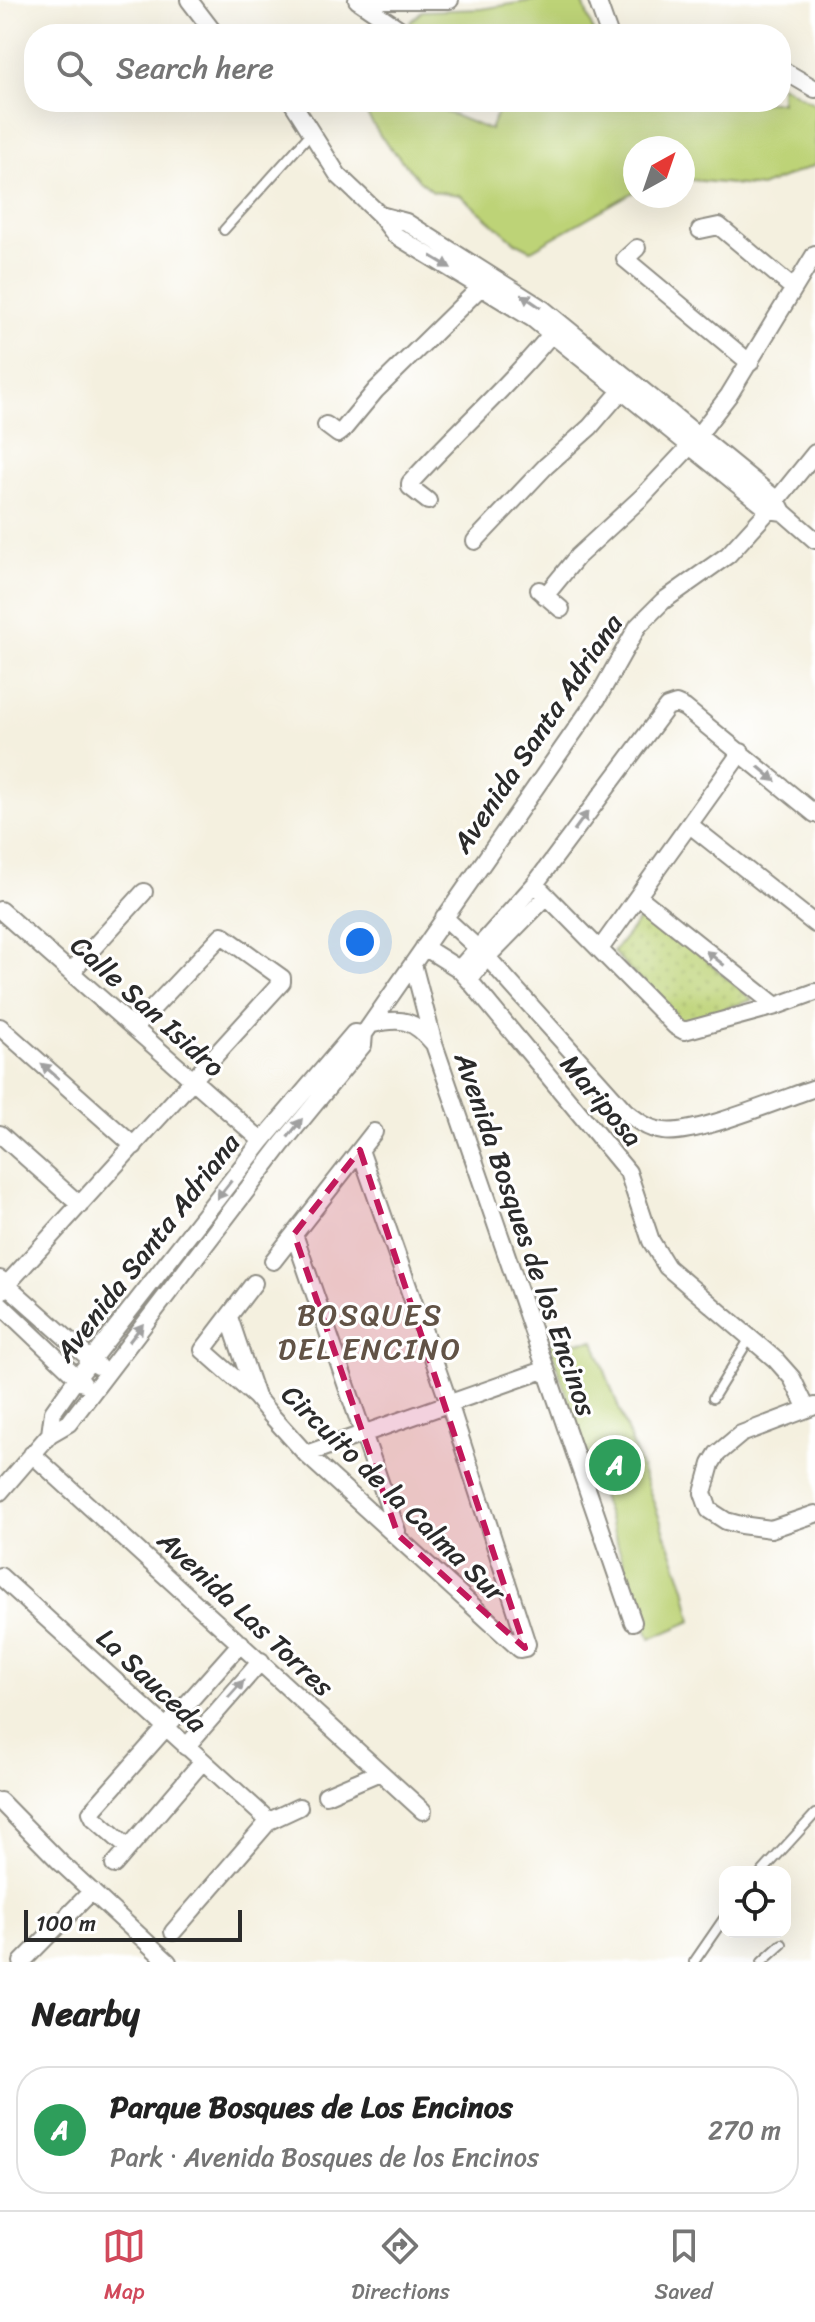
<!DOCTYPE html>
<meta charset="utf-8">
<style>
body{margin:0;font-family:Sriracha,sans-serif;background:#f2f2f2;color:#222}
.controls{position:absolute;right:24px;bottom:24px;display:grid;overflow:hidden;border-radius:16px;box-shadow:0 8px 32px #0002}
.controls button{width:72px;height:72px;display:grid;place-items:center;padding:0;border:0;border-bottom:2px solid #e0e0e0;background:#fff;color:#222;font:40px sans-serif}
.compass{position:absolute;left:623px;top:136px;width:72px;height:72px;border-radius:50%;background:#fff;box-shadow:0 8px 32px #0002;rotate:40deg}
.scale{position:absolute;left:24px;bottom:20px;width:218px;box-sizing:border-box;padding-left:8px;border:4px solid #2b2b2b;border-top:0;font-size:22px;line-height:28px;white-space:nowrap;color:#2b2b2b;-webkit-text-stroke:6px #fff;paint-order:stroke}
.you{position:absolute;left:360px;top:942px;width:28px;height:28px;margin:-20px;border:6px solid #fff;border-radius:50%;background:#1a73e8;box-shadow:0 0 0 12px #1a73e833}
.badge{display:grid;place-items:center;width:52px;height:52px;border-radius:50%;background:#d1495b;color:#fff;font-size:26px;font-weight:700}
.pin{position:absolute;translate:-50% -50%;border:4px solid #fff;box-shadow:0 2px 8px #0006}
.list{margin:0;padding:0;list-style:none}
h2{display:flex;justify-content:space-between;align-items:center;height:104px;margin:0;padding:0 32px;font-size:34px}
h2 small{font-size:26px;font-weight:400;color:#767676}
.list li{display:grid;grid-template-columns:52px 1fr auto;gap:24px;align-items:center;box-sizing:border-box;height:128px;margin:0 16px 16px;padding:0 16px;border:2px solid #e0e0e0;border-radius:32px}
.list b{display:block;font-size:30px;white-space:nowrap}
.list p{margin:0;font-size:26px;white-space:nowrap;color:#767676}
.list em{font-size:26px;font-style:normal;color:#767676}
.icon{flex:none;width:44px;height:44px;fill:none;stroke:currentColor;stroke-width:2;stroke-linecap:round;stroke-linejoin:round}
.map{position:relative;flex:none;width:815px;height:1962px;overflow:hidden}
.search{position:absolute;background:#fff;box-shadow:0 8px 32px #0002;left:24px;right:24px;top:24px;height:88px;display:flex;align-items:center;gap:20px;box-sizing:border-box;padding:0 28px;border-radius:32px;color:#767676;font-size:30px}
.sheet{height:248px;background:#fff}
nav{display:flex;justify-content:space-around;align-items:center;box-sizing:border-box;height:112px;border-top:2px solid #e0e0e0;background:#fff;font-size:22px;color:#767676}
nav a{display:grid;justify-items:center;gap:4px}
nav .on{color:#d1495b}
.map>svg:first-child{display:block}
</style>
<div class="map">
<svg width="815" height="1962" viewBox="0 0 815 1962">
<defs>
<pattern id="grass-dots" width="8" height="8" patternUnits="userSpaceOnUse" patternTransform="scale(2)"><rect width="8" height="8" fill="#bdd377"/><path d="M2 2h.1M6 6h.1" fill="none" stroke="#a3b567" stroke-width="1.8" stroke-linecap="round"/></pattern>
</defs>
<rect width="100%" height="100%" fill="#fff"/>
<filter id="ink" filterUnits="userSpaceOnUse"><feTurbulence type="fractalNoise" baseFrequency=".0125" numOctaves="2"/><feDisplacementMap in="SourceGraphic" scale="16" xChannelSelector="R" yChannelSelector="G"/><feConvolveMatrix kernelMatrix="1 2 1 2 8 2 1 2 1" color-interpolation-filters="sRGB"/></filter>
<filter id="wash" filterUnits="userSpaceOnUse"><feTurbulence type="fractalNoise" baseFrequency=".006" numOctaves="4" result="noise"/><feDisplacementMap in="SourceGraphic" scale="32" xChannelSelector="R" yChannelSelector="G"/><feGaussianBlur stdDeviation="1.8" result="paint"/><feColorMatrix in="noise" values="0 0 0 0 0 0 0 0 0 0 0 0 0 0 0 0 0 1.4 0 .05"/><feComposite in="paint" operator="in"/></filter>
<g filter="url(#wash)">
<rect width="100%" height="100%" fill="#f4f0df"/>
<path fill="url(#grass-dots)" stroke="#747f51" stroke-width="2" d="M648 909 752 1000 679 1023 613 952Z"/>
<path fill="#bdd377" stroke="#747f51" stroke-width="2" d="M536 0H582L594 34H425L414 30 410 22 422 11 481 9Z
M781 85 815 104V165L761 187 683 179V148H635V191L531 250 515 242 460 195 433 191 418 179 381 137 359 102H421L490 130 501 102 525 105 528 102H781Z
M594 1341 685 1587 692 1621 650 1639 549 1343Z"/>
</g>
<g filter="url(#ink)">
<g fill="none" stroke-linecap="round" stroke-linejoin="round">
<g stroke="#908e85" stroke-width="12">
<path id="service" d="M224 230 311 133
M713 1398 750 1338
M762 1872 815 1814
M694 1962 725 1917
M762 1962 782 1944"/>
</g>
<g stroke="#908e85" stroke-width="20">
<path id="minor" d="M189 0 215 34
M357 0 407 34
M372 0H450
M597 0 609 34
M781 69 815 89
M292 102 338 175 380 215 395 235 533 319 769 510 783 512
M380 215 406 222 543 309 777 500 783 512 815 540
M700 230 719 226 793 288
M637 248 625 259 750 363
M326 425 338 434 342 431 376 390 489 279
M428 501 410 487V483C458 430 512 383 557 327
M475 541 546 466 590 427 627 384
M539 590 561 609
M545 596 577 557 642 497 690 446 729 395 815 254
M690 825 815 924
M535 884 675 1026 684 1031 776 1006 815 992
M639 897 776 1006
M0 910 262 1141
M444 917 487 957 625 1111C636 1120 647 1129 663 1131 694 1136 781 1099 815 1088
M424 947 459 969 469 980 628 1172 651 1241 667 1267 776 1360 792 1378 807 1409
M600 949 741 752
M413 964 434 1044 633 1622
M459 969 535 884 667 707 676 704 685 708 815 814
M71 972 144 892
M469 980 487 957 547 896
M373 1024C402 1017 414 1020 433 1043
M0 1027 134 1146
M0 1134 80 1205
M294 1234 397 1531
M273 1261 374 1132
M0 1279 98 1366
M254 1283 203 1350 255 1396
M0 1292 282 982V978L222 935 134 1028
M0 1304 83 1383
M229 1317 256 1397 270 1414 306 1454 520 1649 525 1648 527 1644 449 1403 360 1150
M815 1406 741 1434 717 1454 711 1464 703 1493 709 1510 726 1521 741 1525 771 1529 815 1514
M50 1434 53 1412 77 1378 262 1141 354 1033 364 1034
M32 1454 423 1811
M306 1454 544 1370
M0 1492 50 1434 69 1423 282 1144 363 1045 364 1034 597 699 638 626 663 601 728 555 769 510 815 453
M0 1576 269 1821
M186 1747 261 1661
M326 1795 380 1772
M0 1801 60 1862 168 1962
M128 1848 94 1818 91 1812 241 1643
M114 1865 202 1762
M173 1932 269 1821 299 1807
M22 1962 92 1891"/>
</g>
<use href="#service" stroke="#fff" stroke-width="8"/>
<use href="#minor" stroke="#fff" stroke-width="16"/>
</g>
<defs><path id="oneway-solid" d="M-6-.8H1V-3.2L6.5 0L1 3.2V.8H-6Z" transform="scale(2)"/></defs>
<g fill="#a0a0a0">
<use href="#oneway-solid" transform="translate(441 262) rotate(31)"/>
<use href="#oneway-solid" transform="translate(531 301) rotate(-146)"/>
<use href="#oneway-solid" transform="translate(767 774) rotate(40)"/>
<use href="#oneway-solid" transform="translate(581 821) rotate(-54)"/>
<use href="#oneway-solid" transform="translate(715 958) rotate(-142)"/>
<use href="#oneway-solid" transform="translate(50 1071) rotate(-139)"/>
<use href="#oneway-solid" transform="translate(295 1128) rotate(-52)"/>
<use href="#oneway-solid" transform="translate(224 1190) rotate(128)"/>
<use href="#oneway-solid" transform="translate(136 1333) rotate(-52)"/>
<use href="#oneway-solid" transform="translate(236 1689) rotate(-48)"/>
</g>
</g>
<path fill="#c2185b" fill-opacity="0.2" stroke="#c2185b" stroke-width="6" stroke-dasharray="16 10" stroke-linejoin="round" d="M360 1150 525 1648 398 1535 294 1234Z"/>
<g text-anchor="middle" stroke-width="6" stroke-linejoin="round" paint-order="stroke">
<g font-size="28" fill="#2b2b2b" stroke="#fff">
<text transform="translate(537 733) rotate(-56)" y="10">Avenida Santa Adriana</text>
<text transform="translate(148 1006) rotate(42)" y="10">Calle San Isidro</text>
<text transform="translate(602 1100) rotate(50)" y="10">Mariposa</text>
<text transform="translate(526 1234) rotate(71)" y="10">Avenida Bosques de los Encinos</text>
<text transform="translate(147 1247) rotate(-52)" y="10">Avenida Santa Adriana</text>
<text transform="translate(394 1493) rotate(44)" y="10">Circuito de la Calma Sur</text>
<text transform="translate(246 1613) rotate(43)" y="10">Avenida Las Torres</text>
<text transform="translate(152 1680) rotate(43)" y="10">La Sauceda</text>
</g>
<g font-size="30" letter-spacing="2" fill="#625346" stroke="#fff">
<text x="370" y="1325">BOSQUES<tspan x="370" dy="34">DEL ENCINO</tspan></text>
</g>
</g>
</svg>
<div class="controls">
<button><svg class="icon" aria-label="locate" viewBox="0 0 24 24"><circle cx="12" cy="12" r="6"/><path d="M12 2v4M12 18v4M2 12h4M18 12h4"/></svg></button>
</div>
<svg class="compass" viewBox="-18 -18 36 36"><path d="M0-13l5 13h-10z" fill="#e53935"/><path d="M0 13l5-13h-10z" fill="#767676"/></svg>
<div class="scale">100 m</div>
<div class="you"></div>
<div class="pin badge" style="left:615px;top:1465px;background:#2e9e5b">A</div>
<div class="search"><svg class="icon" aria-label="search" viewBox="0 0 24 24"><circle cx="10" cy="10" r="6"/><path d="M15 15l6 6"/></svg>Search here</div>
</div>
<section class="sheet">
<h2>Nearby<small></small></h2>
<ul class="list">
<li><span class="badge" style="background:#2e9e5b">A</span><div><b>Parque Bosques de Los Encinos</b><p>Park · Avenida Bosques de los Encinos</p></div><em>270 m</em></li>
</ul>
</section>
<nav>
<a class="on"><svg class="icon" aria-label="map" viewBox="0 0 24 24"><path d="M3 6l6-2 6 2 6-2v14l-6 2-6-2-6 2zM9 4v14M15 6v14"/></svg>Map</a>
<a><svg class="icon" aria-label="directions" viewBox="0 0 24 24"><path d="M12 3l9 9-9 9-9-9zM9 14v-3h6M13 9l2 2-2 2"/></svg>Directions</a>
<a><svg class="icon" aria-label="saved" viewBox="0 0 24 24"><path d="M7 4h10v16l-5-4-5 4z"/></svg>Saved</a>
</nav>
